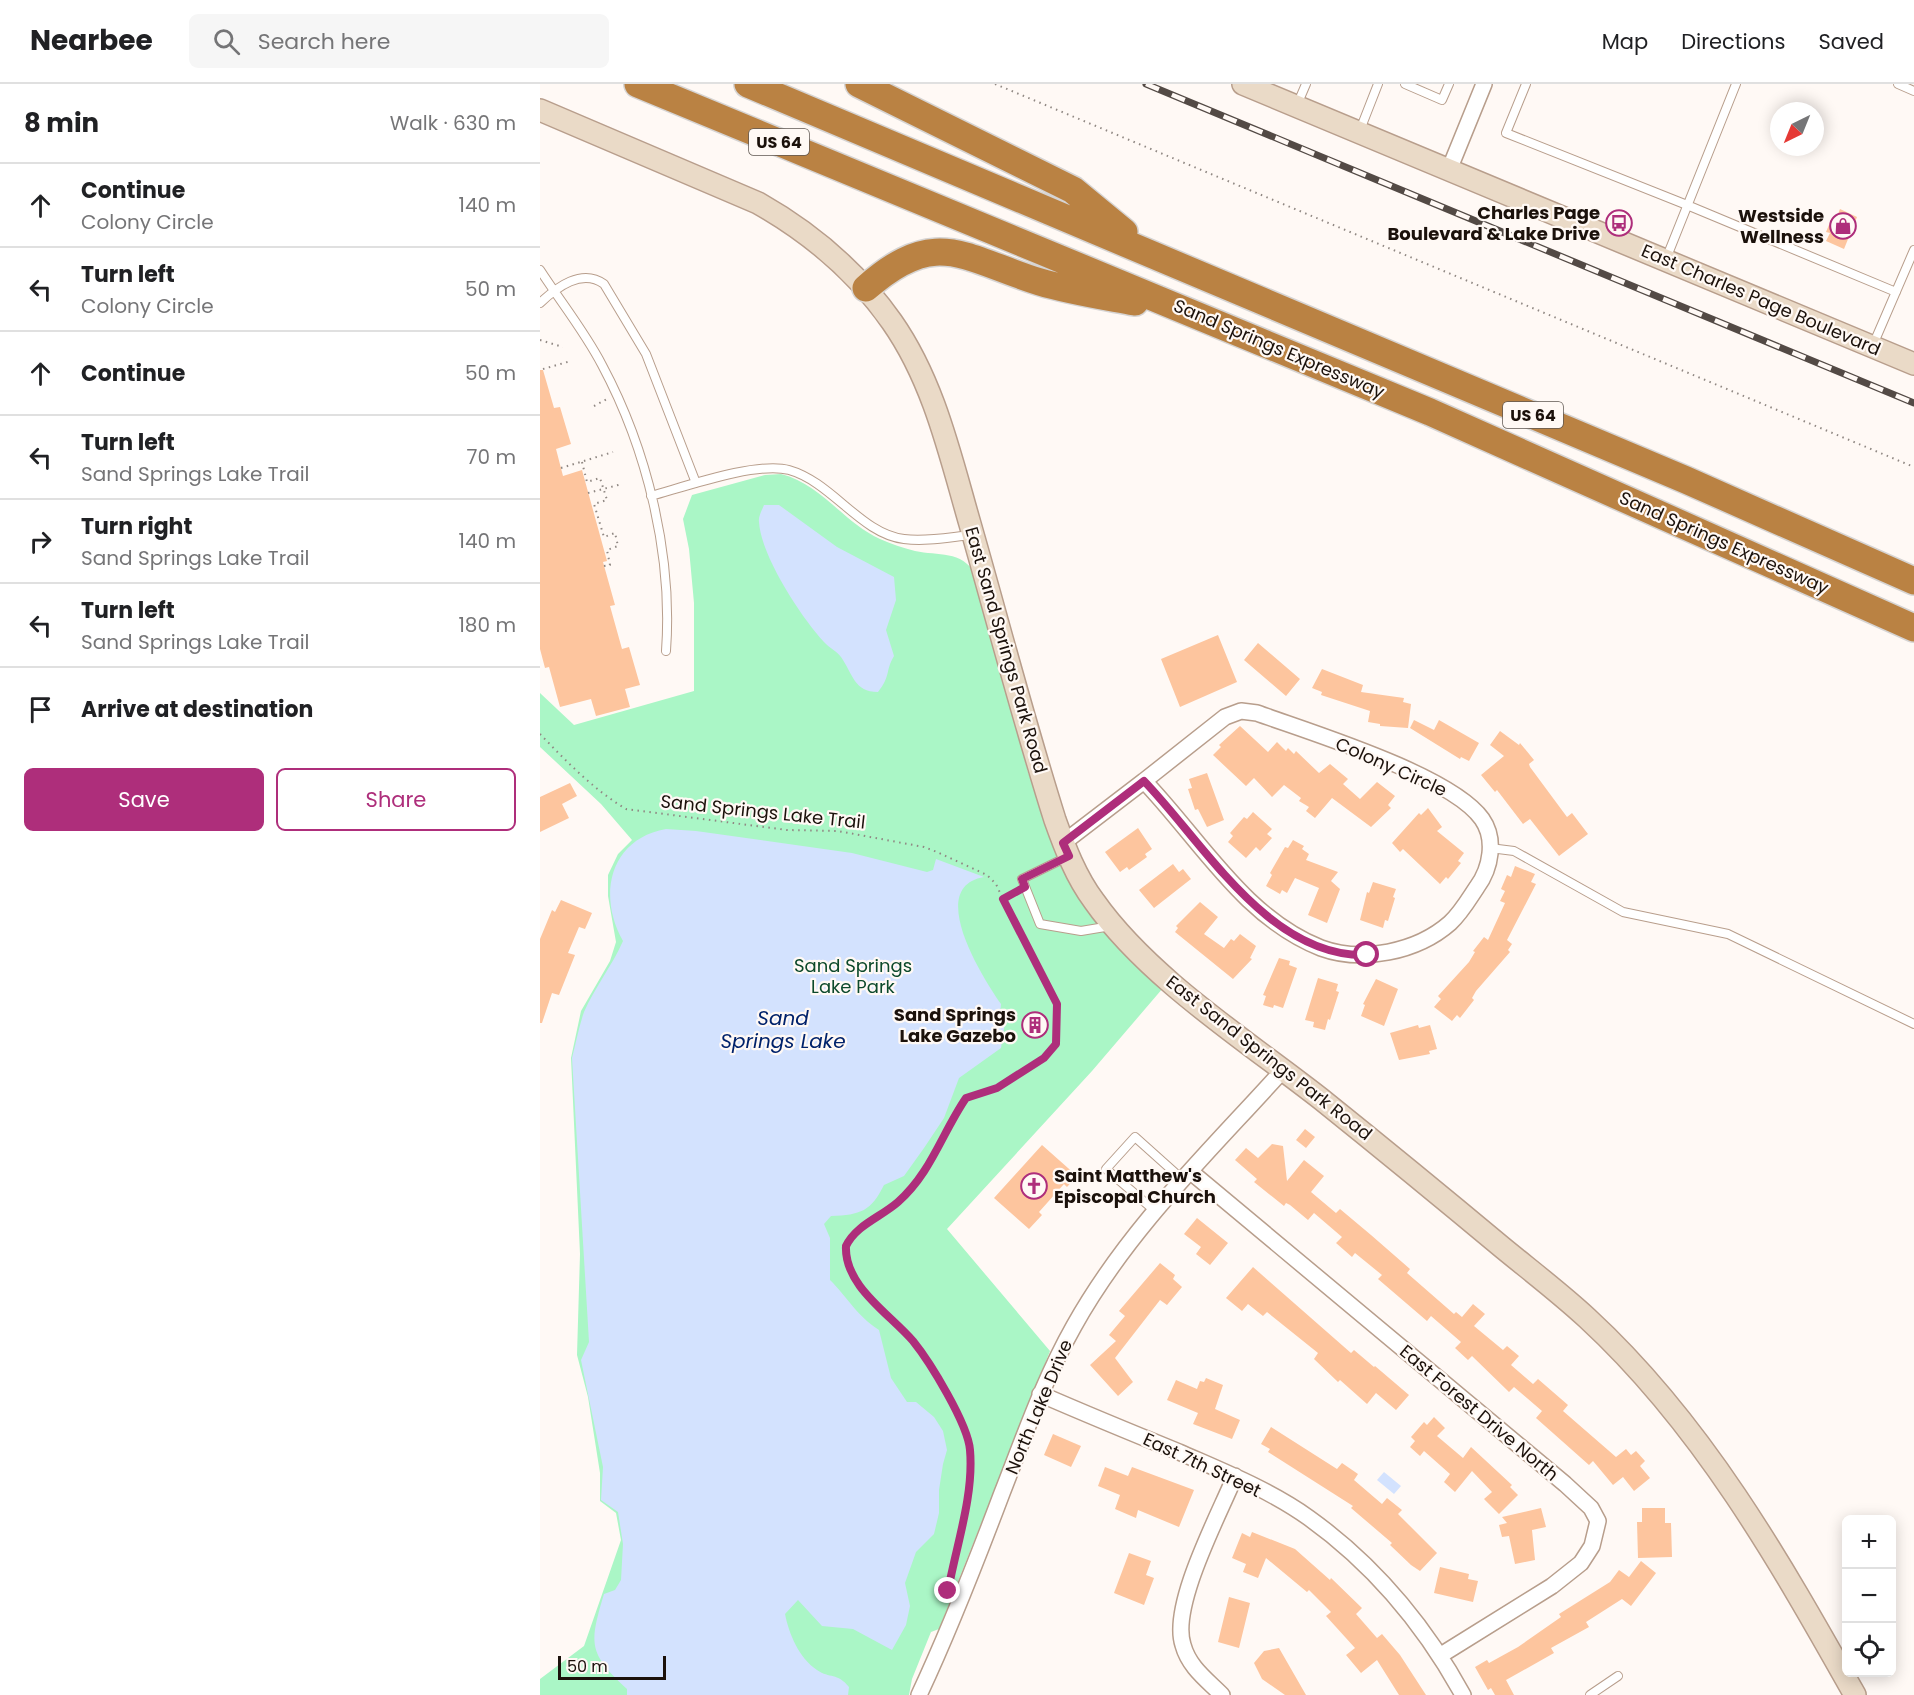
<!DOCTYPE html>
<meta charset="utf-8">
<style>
body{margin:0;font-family:Poppins,sans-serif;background:#f6f6f6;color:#202124}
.controls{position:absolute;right:18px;bottom:18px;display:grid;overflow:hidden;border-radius:9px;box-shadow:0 3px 15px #0003}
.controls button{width:54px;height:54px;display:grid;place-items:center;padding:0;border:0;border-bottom:2px solid #e0e0e0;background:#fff;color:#202124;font:30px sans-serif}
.compass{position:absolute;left:1230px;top:18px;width:54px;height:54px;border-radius:50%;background:#fff;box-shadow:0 3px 15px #0003;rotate:223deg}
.scale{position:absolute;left:18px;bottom:15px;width:108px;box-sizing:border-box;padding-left:6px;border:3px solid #1b110b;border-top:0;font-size:16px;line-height:21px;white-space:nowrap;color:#1b110b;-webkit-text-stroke:4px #fff9f5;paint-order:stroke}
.stop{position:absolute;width:18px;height:18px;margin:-14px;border:4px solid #ae2e7b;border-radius:50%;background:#fff}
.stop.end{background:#ae2e7b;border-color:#fff;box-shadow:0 2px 6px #0008}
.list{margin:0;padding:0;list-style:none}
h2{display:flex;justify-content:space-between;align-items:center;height:78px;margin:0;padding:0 24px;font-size:26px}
h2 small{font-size:20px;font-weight:400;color:#757577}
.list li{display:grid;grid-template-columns:39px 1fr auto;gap:18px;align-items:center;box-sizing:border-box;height:84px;padding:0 24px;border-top:2px solid #e0e0e0}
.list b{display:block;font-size:22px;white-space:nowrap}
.list p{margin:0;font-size:20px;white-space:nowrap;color:#757577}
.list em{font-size:20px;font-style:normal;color:#757577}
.actions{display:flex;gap:12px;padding:18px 24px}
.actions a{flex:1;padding:14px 0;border:2px solid #ae2e7b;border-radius:9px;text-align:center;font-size:21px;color:#ae2e7b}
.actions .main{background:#ae2e7b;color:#fff}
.icon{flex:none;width:33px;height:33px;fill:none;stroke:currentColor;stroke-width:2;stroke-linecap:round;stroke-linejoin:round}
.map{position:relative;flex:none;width:1374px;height:1611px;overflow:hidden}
header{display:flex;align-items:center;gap:36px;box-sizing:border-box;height:84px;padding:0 30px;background:#fff;border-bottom:2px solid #e0e0e0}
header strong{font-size:28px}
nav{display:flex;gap:33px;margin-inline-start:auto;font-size:21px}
.search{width:420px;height:54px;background:#f6f6f6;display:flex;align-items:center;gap:15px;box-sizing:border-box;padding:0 21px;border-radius:9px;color:#757577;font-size:22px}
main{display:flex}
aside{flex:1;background:#fff}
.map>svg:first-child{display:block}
</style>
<header>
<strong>Nearbee</strong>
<div class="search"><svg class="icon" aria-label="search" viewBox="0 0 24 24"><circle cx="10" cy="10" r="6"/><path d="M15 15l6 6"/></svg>Search here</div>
<nav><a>Map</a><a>Directions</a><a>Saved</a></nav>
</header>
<main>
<aside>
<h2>8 min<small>Walk · 630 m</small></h2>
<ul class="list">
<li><svg class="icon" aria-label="ahead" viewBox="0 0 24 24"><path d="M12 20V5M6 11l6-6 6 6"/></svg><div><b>Continue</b><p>Colony Circle</p></div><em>140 m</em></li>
<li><svg class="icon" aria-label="left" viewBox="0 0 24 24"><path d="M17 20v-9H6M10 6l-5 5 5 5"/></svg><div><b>Turn left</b><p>Colony Circle</p></div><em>50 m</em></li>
<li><svg class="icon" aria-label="ahead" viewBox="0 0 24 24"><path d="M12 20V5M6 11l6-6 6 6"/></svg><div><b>Continue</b></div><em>50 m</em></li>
<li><svg class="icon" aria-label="left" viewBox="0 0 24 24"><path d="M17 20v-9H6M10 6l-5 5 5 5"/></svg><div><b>Turn left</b><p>Sand Springs Lake Trail</p></div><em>70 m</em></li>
<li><svg class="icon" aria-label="right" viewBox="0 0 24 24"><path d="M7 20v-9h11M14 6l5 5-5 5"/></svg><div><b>Turn right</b><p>Sand Springs Lake Trail</p></div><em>140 m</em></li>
<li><svg class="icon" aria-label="left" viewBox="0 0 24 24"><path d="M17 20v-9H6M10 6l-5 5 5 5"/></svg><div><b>Turn left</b><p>Sand Springs Lake Trail</p></div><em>180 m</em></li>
<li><svg class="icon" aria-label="arrive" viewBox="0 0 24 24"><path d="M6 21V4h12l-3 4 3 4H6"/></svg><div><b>Arrive at destination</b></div></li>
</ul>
<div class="actions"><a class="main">Save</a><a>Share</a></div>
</aside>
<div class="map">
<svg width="1374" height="1611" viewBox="0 0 1374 1611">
<rect width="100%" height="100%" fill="#fff9f5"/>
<path fill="#aaf6c6" d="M241 390C281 400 303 438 340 455 351 460 363 464 375 467 398 472 422 466 435 490L488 688 512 757 573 859 623 904 552 987 407 1145 510 1267 399 1545 391 1548 372 1595 369 1611H0V1595L44 1562 81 1456 76 1429 60 1417V1389L48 1313 37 1271 40 1170 31 974 41 927 70 877 76 858 68 812V791L78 770 92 756 61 720 0 663V609L34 641 154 607V519L149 465 143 435 152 411 225 391Z"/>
<path fill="#d3e2fe" d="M224 421H239L297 463 354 493 356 516 346 546 354 572C345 587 351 592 338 608 314 608 313 590 301 573 297 567 289 564 284 558 261 533 221 472 219 438 218 433 222 426 224 421Z
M126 745 156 747 312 769 387 788 393 786 396 775 444 793C385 803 443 894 461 920L460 931 465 938 461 964 419 994 404 1034 384 1064 364 1092 344 1101C331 1127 321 1131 291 1132L284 1140 290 1154V1196C308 1214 317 1232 339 1246L351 1294 367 1318H376L394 1333 403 1347 407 1366 403 1380 399 1406V1429L394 1450 376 1468 365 1499 370 1522 366 1541 352 1566 313 1545 282 1542 258 1516 245 1530C249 1550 259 1574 277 1586 290 1595 297 1588 309 1603L308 1611H87V1605C48 1569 49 1560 64 1510L75 1506 81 1496 83 1460 78 1428 61 1416 63 1383 41 1276 49 1258 32 974C36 959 39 942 44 928 55 903 72 882 83 857 57 811 70 755 126 745Z
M844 1388 861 1402 854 1410 837 1396Z"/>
<path fill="#fdc59e" d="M1300 125 1317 133 1304 165 1286 157 1290 149 1286 148 1291 136 1295 137Z
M0 286H3L14 324 20 323 31 360 16 365 23 392 42 386 67 477 63 478 75 521 70 522 82 565 89 563 100 601 85 605 90 623 56 632 51 615 20 623 9 583 5 584 0 565Z
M678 551 697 598 640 623 621 575Z
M718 559 760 595 746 612 704 576Z
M782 585 823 601 821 608 864 614 863 618 871 620 868 644 840 642V640L828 638 830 627 781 611 782 608 772 604Z
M874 636 894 646 899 636 939 659 929 677 921 673 920 675 870 644Z
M700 642 728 668 737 658 746 667 748 664 754 670 756 667 779 689 790 680 808 695 803 700 820 715 837 698 855 712 848 721 851 724 831 743 792 714 775 734 766 727 769 723 759 717 761 714 744 701 732 713 714 694 706 702 673 671 681 663 679 661Z
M960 647 979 661 980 659 994 676 989 680 990 683 1027 733 1032 729 1048 750 1019 772 990 735 983 740 957 706 955 708 941 691 964 672 950 661Z
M667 689 684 736 667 743 658 725 655 726 648 705 652 704 649 695Z
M30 699 37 712 22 720 29 734 0 748V713Z
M888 724 902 743 897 747 924 769 918 777 921 779 908 795 906 793 900 800 863 765 860 768 852 759 879 729 881 731Z
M713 728 732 745 727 750 732 754 720 767 716 763 706 774 688 758 693 752 690 749 704 733 707 735Z
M598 744 612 765 605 770 607 773 589 786 587 783 580 788 565 768Z
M753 756 764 762 762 765 769 770 766 776 798 788 791 797 800 805 787 839 768 831 779 804 755 794 747 809 742 806 740 810 726 802 732 791 730 789 745 763 748 764Z
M633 780 639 788 643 785 651 795 614 824 599 806Z
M975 782 995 790 991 798 996 800 967 856 972 860 968 866 970 868 936 907 932 914 934 916 920 934 917 931 912 937 894 923 901 915 898 912 929 878 935 868 933 867 944 853 948 856 965 819 960 817 965 807 961 805 967 791 971 793Z
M833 798 856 805 853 813 855 814 848 837 845 836 843 844 820 836 827 808 829 809Z
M21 816 52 829 45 845 39 843 28 869 35 871 19 911 12 909 2 939H0V855L12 826 15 828Z
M660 818 678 833 664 850 684 864 691 855 694 857 700 850 716 862 710 874 712 875 693 895 635 848 638 844 636 842Z
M739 874 750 877 749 881 757 884 743 924 734 921 733 924 723 921 726 912 723 911Z
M778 894 798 900 796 907 799 908 790 936 788 935 785 946 773 943 774 938 765 936Z
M836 895 858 905 844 942 821 932 825 921 823 920Z
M485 941a10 10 0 1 1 20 0a10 10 0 1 1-20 0Z
M878 941 879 944 890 941 897 965 889 967 890 970 859 976 850 949Z
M765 1045 775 1053 766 1064 756 1056Z
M732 1060 743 1062 747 1097 764 1076 784 1092 771 1108 796 1129 800 1125 831 1151 870 1185 867 1189 914 1230 916 1228 922 1233 933 1220 945 1230 934 1242 963 1266 967 1262 979 1272 971 1281 993 1300 998 1295 1028 1321 1023 1327 1076 1373 1086 1365 1091 1371 1096 1367 1105 1377 1100 1382 1110 1394 1094 1407 1083 1393 1073 1401 1053 1377 1049 1381 996 1334 1002 1327 974 1303 969 1308 932 1272 928 1276 915 1264 921 1258 891 1232 887 1237 838 1195 842 1191 815 1169 812 1173 796 1159 802 1153 774 1129 768 1136 750 1121 746 1119 744 1122 714 1098 717 1095 695 1076 706 1064 718 1074Z
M502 1061 537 1092 527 1103 524 1100 499 1128 502 1131 489 1145 454 1114Z
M657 1134 688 1159 670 1181 656 1170 661 1163 644 1150Z
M620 1179 635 1191 633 1195 642 1203 627 1221 620 1216 575 1274 593 1298 578 1312 550 1281 576 1257 569 1251 585 1232 579 1227Z
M713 1183 811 1269 814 1266 834 1283 835 1282 869 1311 856 1326 836 1309 827 1320 800 1296 798 1298 774 1275 778 1269 727 1228 723 1232 708 1220 702 1227 686 1214Z
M666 1294 683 1301 675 1325 700 1336 692 1355 653 1340 658 1329 627 1316 636 1296 657 1305 660 1297 664 1298Z
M894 1333 905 1344 897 1352 923 1374 931 1363 972 1401 970 1403 978 1411 959 1430 944 1415 952 1408 932 1387 915 1408 904 1398 910 1390 884 1367 880 1372 870 1363 875 1357 871 1353 884 1338 887 1341Z
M731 1343 797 1385 802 1379 818 1390 814 1396 842 1420 847 1414 862 1426 858 1430 897 1469 880 1487 871 1481 850 1461 852 1459 811 1424 813 1422 728 1368 730 1365 721 1360Z
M513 1350 541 1362 531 1383 504 1371Z
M565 1383 588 1392 592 1383 654 1406 639 1443 598 1426 596 1434 575 1425 580 1411 558 1402Z
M1001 1424 1006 1443 992 1446 995 1476 975 1480 969 1452 962 1453 959 1441 967 1439 962 1433Z
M1102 1424H1125V1439H1131L1132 1473 1098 1474 1097 1438H1102Z
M712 1448 755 1465 790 1496 791 1494 822 1524 816 1530 837 1554 842 1550 860 1571 886 1611H859L837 1576 821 1589 806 1571 815 1564 786 1532 791 1528 769 1506 767 1508 726 1474 718 1494 703 1488 706 1480 692 1474 702 1449 710 1453Z
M589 1469 611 1477 606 1491 614 1494 604 1521 574 1509Z
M1101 1477 1116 1489 1091 1522 1082 1515 1046 1538 1049 1543 1011 1564 1014 1569 966 1596 974 1611H955L951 1604 948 1606 935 1583 947 1576 949 1579 978 1563 1021 1533 1019 1530 1070 1498 1079 1486 1089 1493Z
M900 1483 929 1490 928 1495 938 1497 933 1518 894 1509Z
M689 1513 710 1519 699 1564 678 1558Z
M739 1564 766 1611H745L722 1595 714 1579 724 1567Z"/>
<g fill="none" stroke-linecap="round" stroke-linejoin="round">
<g stroke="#b89e8c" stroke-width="10">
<path id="lane" d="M865 0 902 16 909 0
M986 0 966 49 1147 121 1356 208
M1358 0 1374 7
M757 21 766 0
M820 46 838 0
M1126 175 1196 0
M0 186C20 217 45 248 62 281 107 365 133 471 126 567
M0 219C17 203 42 184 64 200L106 270 156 399
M1333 261 1374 166
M111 412C144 403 217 377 249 386 292 398 321 450 364 455 387 458 410 453 432 451
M950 764 974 767 1083 828 1188 850 1374 940
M529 772 482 795 500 840 541 847 571 842
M615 1127 566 1085 595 1053 643 1096
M1050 1611 1078 1592"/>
</g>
<g stroke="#b89e8c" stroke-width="18">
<path id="street" d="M909 86 944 0
M701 627 717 629C769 648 911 691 942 735 956 755 951 784 937 803 929 815 921 829 910 839 877 868 822 879 781 864 704 834 659 754 604 697L685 633Z
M523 759 604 697
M651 1088 1025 1400 1051 1424 1058 1437 1052 1462 1041 1479 1012 1502 901 1571
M500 1310C546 1330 592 1349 639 1368 682 1387 730 1406 769 1434 833 1480 885 1542 923 1611
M379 1611C410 1545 436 1478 462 1409 484 1353 504 1295 534 1242 588 1145 669 1068 743 986
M682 1611C666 1595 649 1583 643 1561 630 1522 679 1431 695 1392"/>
</g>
<g stroke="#b89e8c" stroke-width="24">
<path id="secondary" d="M703 0 1374 280
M0 26 218 119C271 149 317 188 352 238 394 298 410 371 430 440 458 538 484 638 515 736 525 764 536 793 554 817 608 894 707 957 781 1015 842 1064 903 1114 963 1164 991 1187 1020 1209 1047 1234 1162 1340 1239 1476 1315 1611"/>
</g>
<g stroke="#d6d4d3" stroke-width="30">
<path id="highway" d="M98 0 890 328 1374 544
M208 0 1146 396 1374 497
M319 0 533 106 584 148
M326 204C396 142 423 174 500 198 530 207 563 212 595 218"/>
</g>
<path stroke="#908883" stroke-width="2" stroke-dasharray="1.5 4.5" stroke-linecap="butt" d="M455 0 1374 383
M0 256 23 263
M3 285 31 277
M54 322 67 315
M42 378 47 398 60 394 67 416 54 420 64 453 75 449 78 462 67 466 70 481 64 482
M21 384 73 368
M48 409 82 400
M0 650C26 677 54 706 86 725L247 746 298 747 384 763 397 768 447 791 456 800 478 848 513 910C519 926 520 951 513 967L457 1004 426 1014C402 1049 391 1089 358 1118 341 1133 316 1141 306 1162 304 1203 350 1230 373 1258 392 1281 423 1333 429 1362 437 1398 416 1465 409 1503
M463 815 476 808"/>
<use href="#lane" stroke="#fff" stroke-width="8"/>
<use href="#street" stroke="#fff" stroke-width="15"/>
<use href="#secondary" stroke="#eadac7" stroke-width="21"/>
<use href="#highway" stroke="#ba8243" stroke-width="27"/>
<g stroke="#534a45" stroke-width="7">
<path id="rail" d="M606 0 1374 319"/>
</g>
<use href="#rail" stroke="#fff9f5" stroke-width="4.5" stroke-dasharray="14" stroke-linecap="butt"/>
</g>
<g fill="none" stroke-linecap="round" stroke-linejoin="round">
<path stroke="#ae2e7b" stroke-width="8" d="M408 1507C416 1462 434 1412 430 1366 428 1340 390 1278 373 1257 350 1230 304 1202 306 1162 316 1141 341 1133 358 1118 391 1089 402 1049 426 1014L457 1004 504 974 516 960 517 920 463 815 485 803 482 795 529 772 523 759 604 697C664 759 729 874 827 871"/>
</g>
<defs>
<g id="bus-ring" transform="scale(1.35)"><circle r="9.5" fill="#fff9f5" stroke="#ae2e7b" stroke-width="1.5"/><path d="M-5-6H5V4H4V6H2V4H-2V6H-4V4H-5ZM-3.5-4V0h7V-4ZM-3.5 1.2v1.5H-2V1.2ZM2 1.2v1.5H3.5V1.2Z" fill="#ae2e7b"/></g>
<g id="shop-ring" transform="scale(1.35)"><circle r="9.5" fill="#fff9f5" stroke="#ae2e7b" stroke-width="1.5"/><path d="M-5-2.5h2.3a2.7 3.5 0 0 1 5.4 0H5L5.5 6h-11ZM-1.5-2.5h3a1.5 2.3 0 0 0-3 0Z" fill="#ae2e7b"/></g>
<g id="building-ring" transform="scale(1.35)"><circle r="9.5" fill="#fff9f5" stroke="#ae2e7b" stroke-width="1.5"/><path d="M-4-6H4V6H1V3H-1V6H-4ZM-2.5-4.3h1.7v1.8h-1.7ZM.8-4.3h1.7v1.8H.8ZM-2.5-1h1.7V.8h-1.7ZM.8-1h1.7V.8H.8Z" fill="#ae2e7b"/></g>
<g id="church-ring" transform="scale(1.35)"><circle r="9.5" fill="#fff9f5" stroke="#ae2e7b" stroke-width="1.5"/><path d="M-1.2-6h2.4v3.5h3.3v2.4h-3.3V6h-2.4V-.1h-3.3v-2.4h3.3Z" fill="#ae2e7b"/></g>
</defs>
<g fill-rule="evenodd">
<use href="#bus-ring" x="1079" y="139"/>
<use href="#shop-ring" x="1303" y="142"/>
<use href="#building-ring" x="495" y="941"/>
<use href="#church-ring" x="494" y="1102"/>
</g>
<g text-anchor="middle" stroke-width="4.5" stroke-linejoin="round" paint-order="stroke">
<g fill="#fff9f5" stroke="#5f5751" stroke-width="1.5">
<rect x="209" y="45" width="60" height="26" rx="4.5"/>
<rect x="963" y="318" width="60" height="26" rx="4.5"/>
</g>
<g font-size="16" font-weight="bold" fill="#1b110b">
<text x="239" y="64">US 64</text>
<text x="993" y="337">US 64</text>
</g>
<g font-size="18" font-weight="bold" fill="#1b110b" stroke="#fff9f5" text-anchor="end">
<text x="1060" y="135">Charles Page<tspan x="1060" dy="21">Boulevard &amp; Lake Drive</tspan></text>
<text x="1284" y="138">Westside<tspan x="1284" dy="21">Wellness</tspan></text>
<text x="476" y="937">Sand Springs<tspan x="476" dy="21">Lake Gazebo</tspan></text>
<text x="514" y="1098" text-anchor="start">Saint Matthew's<tspan x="514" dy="21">Episcopal Church</tspan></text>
</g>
<g font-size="18" fill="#1b110b" stroke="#fff9f5">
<text transform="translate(1221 216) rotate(23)" y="6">East Charles Page Boulevard</text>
<text transform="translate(739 265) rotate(23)" y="6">Sand Springs Expressway</text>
<text transform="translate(1184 459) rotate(24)" y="6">Sand Springs Expressway</text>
<text transform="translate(466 566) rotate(74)" y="6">East Sand Springs Park Road</text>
<text transform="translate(851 683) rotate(24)" y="6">Colony Circle</text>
<text transform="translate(223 728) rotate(6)" y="6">Sand Springs Lake Trail</text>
<text transform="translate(729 974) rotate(38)" y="6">East Sand Springs Park Road</text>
<text transform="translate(499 1323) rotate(-67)" y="6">North Lake Drive</text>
<text transform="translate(939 1329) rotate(40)" y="6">East Forest Drive North</text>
<text transform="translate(662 1381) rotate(25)" y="6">East 7th Street</text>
</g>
<g font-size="18" fill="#0c492b" stroke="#fff9f5">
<text x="313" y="888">Sand Springs<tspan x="313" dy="21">Lake Park</tspan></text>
</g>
<g font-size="20" font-style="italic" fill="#00226b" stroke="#fff9f5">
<text x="243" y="941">Sand<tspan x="243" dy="23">Springs Lake</tspan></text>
</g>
</g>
</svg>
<div class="controls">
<button>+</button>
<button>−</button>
<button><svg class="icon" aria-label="locate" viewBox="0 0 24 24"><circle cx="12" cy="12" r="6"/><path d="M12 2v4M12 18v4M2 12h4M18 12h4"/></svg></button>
</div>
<svg class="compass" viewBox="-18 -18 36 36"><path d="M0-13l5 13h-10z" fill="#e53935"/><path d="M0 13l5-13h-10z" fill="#757577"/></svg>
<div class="scale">50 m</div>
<div class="stop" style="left:827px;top:871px"></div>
<div class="stop end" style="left:408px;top:1507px"></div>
</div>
</main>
